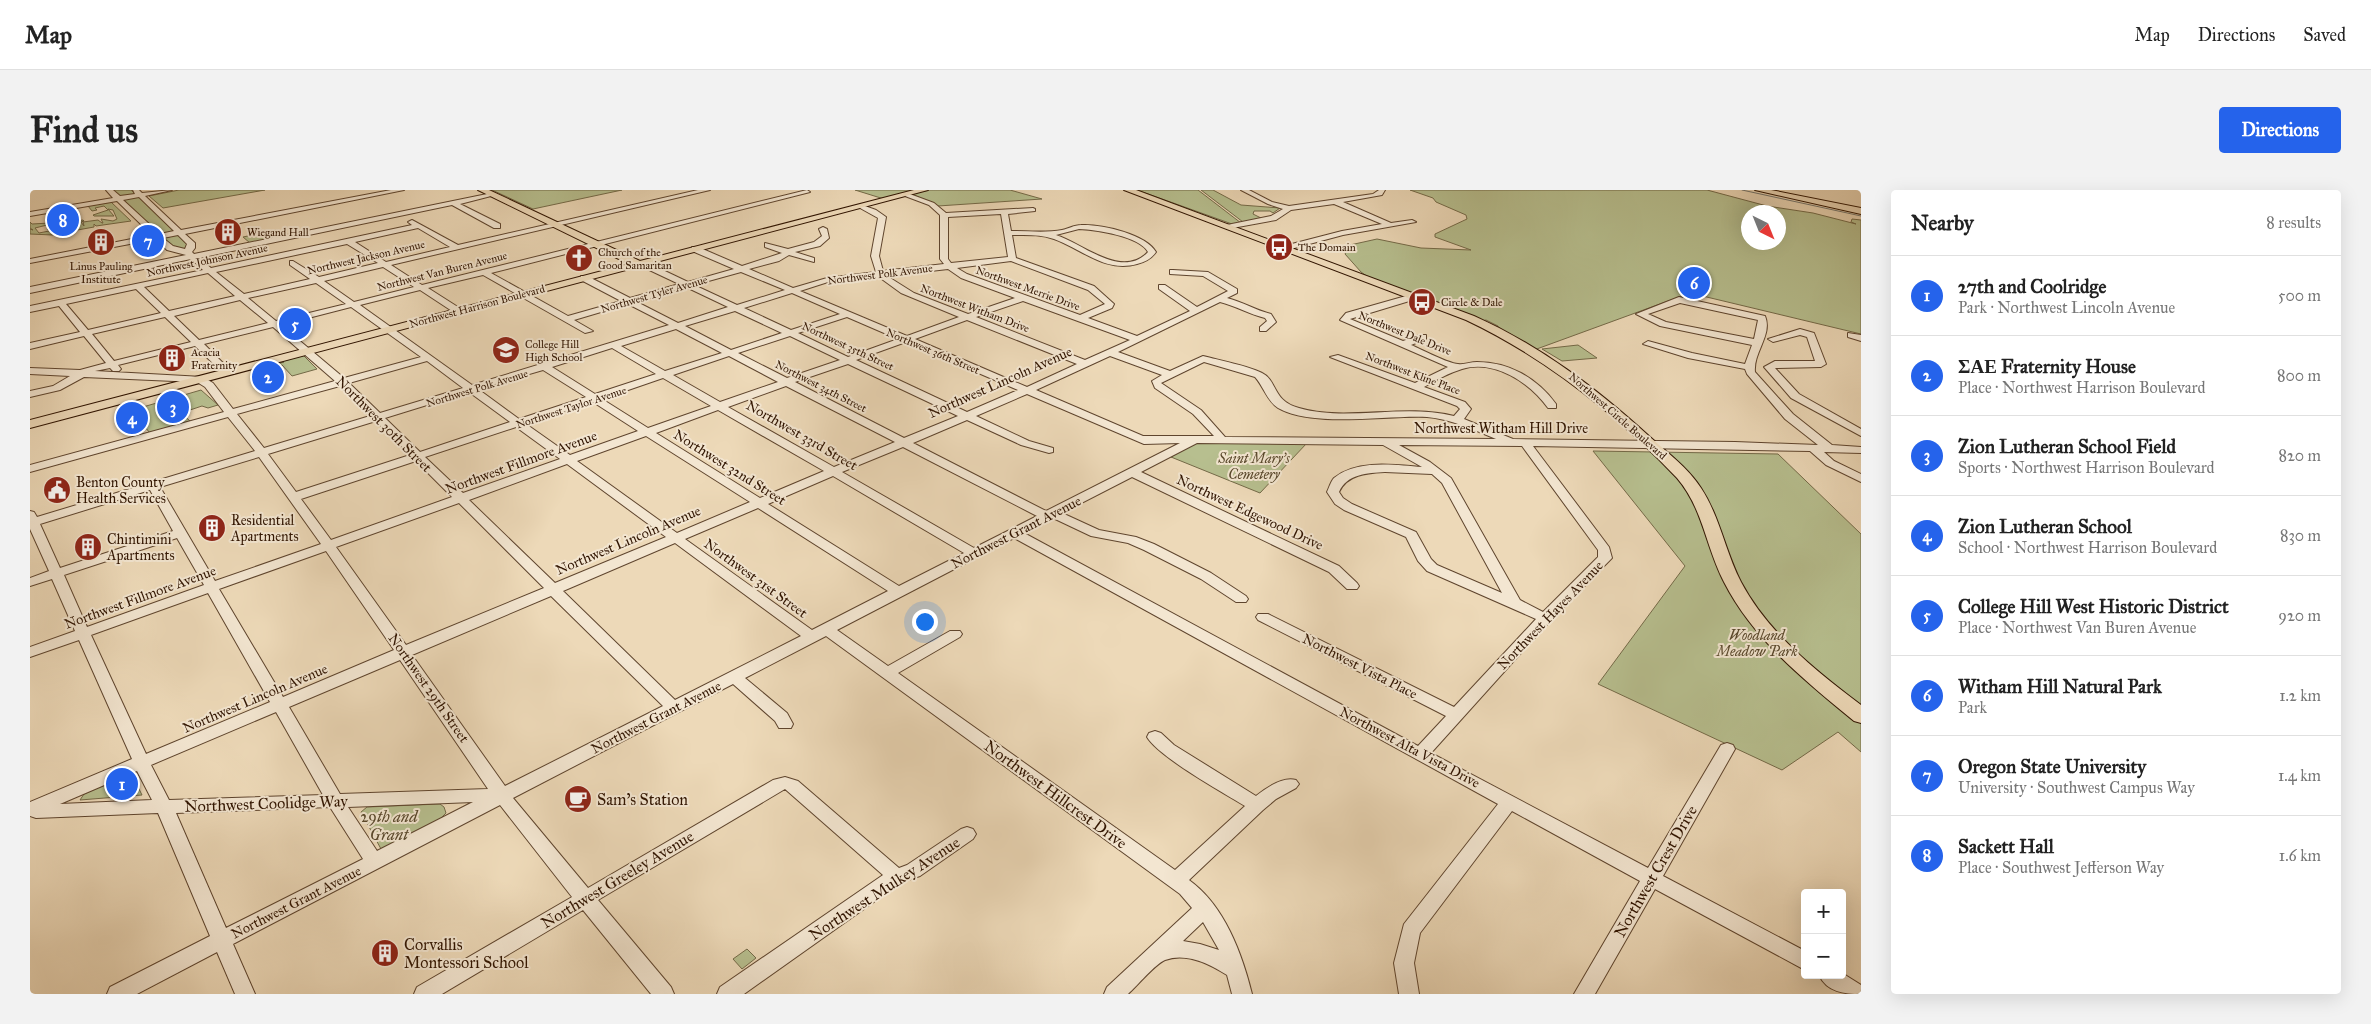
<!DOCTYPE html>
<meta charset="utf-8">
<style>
body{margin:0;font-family:"IM FELL Great Primer",serif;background:#f2f2f2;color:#222}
.controls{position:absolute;right:15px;bottom:15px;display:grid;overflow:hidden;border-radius:5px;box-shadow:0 5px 20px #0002}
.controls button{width:45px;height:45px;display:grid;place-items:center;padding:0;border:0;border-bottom:1px solid #e0e0e0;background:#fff;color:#222;font:25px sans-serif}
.compass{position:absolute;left:1711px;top:15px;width:45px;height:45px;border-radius:50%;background:#fff;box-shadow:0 5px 20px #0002;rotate:137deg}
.you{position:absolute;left:894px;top:431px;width:18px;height:18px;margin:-12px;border:4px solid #fff;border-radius:50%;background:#1a73e8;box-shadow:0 0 0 8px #1a73e833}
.badge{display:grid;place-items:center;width:32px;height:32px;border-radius:50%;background:#2563eb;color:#fff;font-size:16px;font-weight:700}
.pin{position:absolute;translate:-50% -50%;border:2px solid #fff;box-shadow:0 1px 5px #0006}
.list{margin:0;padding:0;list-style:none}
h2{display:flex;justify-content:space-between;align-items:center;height:65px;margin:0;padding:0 20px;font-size:21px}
h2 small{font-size:16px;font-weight:400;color:#767676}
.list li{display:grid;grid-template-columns:32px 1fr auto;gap:15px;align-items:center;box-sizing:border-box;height:80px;padding:0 20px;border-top:1px solid #e0e0e0}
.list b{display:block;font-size:19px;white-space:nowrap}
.list p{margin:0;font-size:16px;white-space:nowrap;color:#767676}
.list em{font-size:16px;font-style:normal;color:#767676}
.map{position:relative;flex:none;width:1831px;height:804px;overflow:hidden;border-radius:5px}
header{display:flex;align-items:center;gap:30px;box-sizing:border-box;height:70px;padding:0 25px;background:#fff;border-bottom:1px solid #e0e0e0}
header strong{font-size:24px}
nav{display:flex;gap:28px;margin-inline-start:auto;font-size:18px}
.intro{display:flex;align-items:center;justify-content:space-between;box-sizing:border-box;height:120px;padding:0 30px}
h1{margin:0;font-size:35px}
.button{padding:12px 22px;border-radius:5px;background:#2563eb;color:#fff;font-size:18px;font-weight:700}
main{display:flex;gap:30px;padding:0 30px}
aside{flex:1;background:#fff;border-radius:5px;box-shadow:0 5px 20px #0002}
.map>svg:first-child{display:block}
</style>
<header>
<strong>Map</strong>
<nav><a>Map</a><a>Directions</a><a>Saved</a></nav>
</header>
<div class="intro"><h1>Find us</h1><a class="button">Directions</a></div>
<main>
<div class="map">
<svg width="1831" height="804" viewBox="0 0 1831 804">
<rect width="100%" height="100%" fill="#edd9b8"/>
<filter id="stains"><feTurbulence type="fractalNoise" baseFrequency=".004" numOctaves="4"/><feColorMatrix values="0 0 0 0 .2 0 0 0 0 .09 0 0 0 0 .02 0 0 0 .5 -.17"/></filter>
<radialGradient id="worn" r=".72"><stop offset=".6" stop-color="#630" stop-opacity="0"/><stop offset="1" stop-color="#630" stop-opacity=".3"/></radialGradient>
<path fill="#b7bf8f" stroke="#746a48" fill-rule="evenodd" d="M80 0H101L160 53 156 59H145Z
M149 0H235L133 18 119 6Z
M462 0H592L503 19Z
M825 0H889L854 9Z
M899 0H980L1012 9 908 16 882 4Z
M1107 0H1168L1211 33 1202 34Z
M1171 0H1183L1211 15 1250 18 1243 23 1240 21H1224L1223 24 1231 28 1213 32Z
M1380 0H1677L1737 16 1783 23 1826 34 1821 32 1822 29 1831 30V144L1660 103 1504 160 1468 141V136L1456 130 1448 132 1338 87 1331 82 1315 64 1320 55 1347 49 1391 58 1441 60 1405 47V44L1437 29 1436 25 1406 12 1403 8ZM1718 22H1748V52H1718Z
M81 12 101 31 66 36 64 34V37L31 43 28 41 29 43 23 45 0 44V39L3 40 0 38V32L2 34 20 33 21 34 5 38 9 43 19 41 17 39 21 38 24 42 23 38 39 35 44 38 35 33 53 30 54 31 51 32 54 36 53 32 68 30 72 33H73L71 29 83 31 87 29 83 20 78 19 84 26H64L63 25 78 20 74 16 65 18 67 20 62 21 58 16Z
M247 40 254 46 220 53 213 47Z
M1548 155 1567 168 1532 171 1512 159Z
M273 165 287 179 262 186 252 175 232 179 254 172 229 177Z
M171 200 188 215 178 218 172 216 151 223 160 231 120 243 109 230 89 224Z
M1165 253H1277L1230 303 1141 267Z
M1563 261 1748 264 1831 344V562L1808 542 1752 580 1568 494 1655 376Z
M101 583 112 605 50 610 54 604Z
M410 614 414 617 416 623 410 629 351 659 331 622 337 617Z
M717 759 726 768 712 779 703 769Z"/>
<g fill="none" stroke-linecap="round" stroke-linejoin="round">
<path stroke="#737670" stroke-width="1" d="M1712 0 1831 26"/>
<g stroke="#5f452e" stroke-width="2">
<path id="minor" d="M76 0H83L90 6 105 4 103 0H109L112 3 142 0 115 6 151 40 361 0H374L155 44 165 53V58L162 62 164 64 462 3 465 5 430 14 470 34V38H464L422 15 169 68 181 78 382 35 378 32 382 30 428 55 668 0H680L361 75 392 95 777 0 780 2 461 83 538 126 591 111 551 90V86H557L600 108 649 94 613 77 604 76V72L618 73 658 92 704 79 662 61V57H668L712 76 752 63 735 57V53L758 59 784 52 792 46 789 39 793 37 797 39 799 48 790 56 765 62 784 68V72L759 65 749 71 719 79 763 98 797 88 846 82 841 66 848 28 830 18V16L832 15 846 20 856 27 849 66 853 81 914 74 910 69V25L899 15 875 6 877 3 904 13 916 23 1003 18 1005 19V21L978 24 981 41C998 41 1016 43 1032 40 1038 39 1044 35 1051 35 1071 34 1116 44 1126 62 1121 69 1115 72 1107 74 1075 83 1052 59 1024 49 1010 44 996 45 982 45L986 68 1064 96 1084 114 1082 118 1058 128 1107 146 1160 121 1129 99V95H1135L1167 117 1198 101 1173 86 1140 84V80H1143L1178 82 1207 99V103L1197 108C1213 112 1225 120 1241 124L1246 132 1236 141H1230V137L1237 131 1235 128C1219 124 1206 116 1190 112L1088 162 1140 181 1173 166C1188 170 1219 176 1232 183 1248 191 1242 211 1269 218 1318 232 1373 213 1424 226L1430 219 1427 216 1300 167 1308 165 1385 193 1418 177 1310 130 1316 123 1383 104 1387 107 1386 109 1320 129 1373 151 1390 145H1396V149L1381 155C1391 159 1419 174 1428 174 1434 175 1440 172 1447 172 1479 172 1507 188 1526 214V218H1518C1500 193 1465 169 1432 179 1419 183 1406 190 1394 197L1435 212 1441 219 1434 229 1483 249 1705 252 1788 255 1755 229 1717 184 1715 179 1658 168 1613 154 1618 151 1662 163 1715 174 1722 155 1630 136 1606 124 1649 107 1735 126C1743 145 1723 162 1725 182L1763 224 1802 255 1831 257V263L1794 262 1804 271 1831 284V292L1796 275 1780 261 1503 256 1579 357 1582 368 1520 431 1401 563 1618 678 1691 555 1697 553 1703 555 1705 559 1633 686 1775 761V780L1625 699 1565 804H1544L1610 691 1482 621 1390 743 1384 773 1389 804H1369L1364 773 1374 734 1468 614 984 348 807 440 858 476 920 441H930L932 444 930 447 868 483 1145 680 1215 616C1192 602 1129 567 1117 547L1119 543 1125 541 1131 543 1144 555 1226 606C1236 598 1253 586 1266 590L1269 594 1266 598 1246 609 1233 620 1159 690C1194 715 1212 763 1222 804H1202L1197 785C1180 774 1156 762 1135 770 1125 774 1107 796 1098 804H1074L1077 797 1162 718 1150 704 796 446 715 488 757 523 763 534 761 538H749L745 531 703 494 483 608 558 698 743 590 755 587 768 591 869 678 877 675 931 639 937 637 943 639 946 644 943 649 890 686 872 692 714 804H687L690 797 853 685 755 599 568 710 641 797 644 804H621L553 720 412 804H384L387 797 542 707 470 615 203 754 225 804H205L187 762 107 804H77L80 797 180 746 128 623 6 628 0 626V612L102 569 49 450 0 467V457L45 441 22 389 0 396V388L19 381 0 339V321L4 322 7 327 225 261 198 227 0 282V275L194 222 175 197 167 192 54 187 30 200 0 207V201L23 196 40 186 0 184V178L50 180 76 173 54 146 0 159V153L50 142 29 116 0 122V116L173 80 161 69 0 103V97L156 65 137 60 126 49 0 73V69L122 45 87 11 0 26V22L83 8ZM109 7 144 41 130 44 93 10ZM971 24 978 67 921 73 918 69V27ZM388 38 420 57 356 72 325 52ZM1049 39C1067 40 1109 46 1118 62 1092 90 1052 53 1026 45ZM148 45 157 54 155 59 143 56 133 48ZM317 54 348 73 289 87 263 71H260V75L280 89 214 104 186 82ZM981 71 1058 100 1075 114 1050 125 937 84 927 78ZM353 77 384 97 324 112 294 91ZM918 79 931 88 985 108 938 124 884 103 857 86ZM711 82 755 100 707 115 664 95ZM178 83 205 106 139 121 114 97ZM453 85 555 143 563 141 544 130 598 114 639 135 442 195 330 115 390 100 425 123H431V119L398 98ZM849 87 871 103 929 127 877 146 770 101 798 92ZM286 93 316 114 246 131 218 108ZM656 97 698 117 648 133 607 112ZM106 99 131 123 58 140 36 114ZM762 103 810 124 761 140 714 118ZM210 110 238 133 169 150 144 126ZM993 111 1100 150 1055 170 946 127ZM1650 113 1728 130 1724 149 1636 132 1618 124ZM321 117 391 167 314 188 251 135ZM705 121 752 143 701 160 655 136ZM135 127 161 152 84 171 62 144ZM817 127 868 149 818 167 768 143ZM937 130 1047 174 997 197 885 149ZM243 137 305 191 203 219 183 193 173 187 65 181 80 178 83 181H89L91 179 88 175 165 156 191 181H197V177L174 154ZM646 139 692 163 635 181 591 156ZM760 146 810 170 757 188 708 163ZM876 152 988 200 937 222 826 170ZM582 158 626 184 565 204 522 177ZM699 166 748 192 690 212 643 185ZM1080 166 1132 185 1122 191 1125 198 1163 224 1184 246H1113L1006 200ZM397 171 433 198 350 223 319 193ZM1174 172 1225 187C1234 197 1237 211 1248 218 1282 238 1357 225 1397 227 1421 229 1444 240 1466 249L1195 247 1171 220 1131 193ZM818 174 928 226 874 248 765 192ZM513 180 556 207 489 229 448 199ZM633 188 681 216 618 238 572 209ZM310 196 340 226 234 258 207 224ZM756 196 865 252 804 277 698 217ZM439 202 480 232 390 262 355 228ZM997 204 1114 254 1150 253 1016 321 883 253 937 230 991 255 1019 263 1023 262V258L999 251 946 226ZM563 212 608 241 540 265 496 234ZM688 220 794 281 730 308 626 243ZM346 231 380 265 266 302 238 264ZM486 237 530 269 433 303 395 267ZM616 246 720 312 647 343 547 271ZM1167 253 1353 255 1392 277C1366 275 1327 269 1304 288 1301 291 1299 298 1297 302L1305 314 1314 320 1376 347 1388 371 1397 381 1506 429 1424 517 1238 424H1228L1226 427 1228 430 1416 526 1388 556 994 343 1023 328 1061 346 1098 353 1114 360 1171 389 1206 412H1216L1218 409 1216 406 1181 383 1124 354 1106 347 1069 340 1032 323 1102 287 1299 382 1317 399H1327L1329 396 1327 393 1309 376 1111 282ZM1369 255 1492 256 1568 360V367L1513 422 1490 410 1421 288 1400 272ZM873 257 1007 326 944 358 812 282ZM229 267 291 354 185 391 130 297ZM386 271 422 307 301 350 271 309ZM537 274 636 347 525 393 439 310ZM1355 282 1402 284 1412 293 1472 403 1407 375 1401 369 1386 342 1322 314 1313 308 1309 302C1317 284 1337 283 1355 282ZM803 286 934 363 869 396 738 314ZM120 300 143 341 30 378 10 334ZM429 313 514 398 376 455 306 357ZM728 318 858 401 782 440 655 349ZM147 348 174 395 57 437 34 385ZM645 353 771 446 645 510 533 401ZM296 361 364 460 253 507 189 399ZM178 403 240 512 116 564 61 445ZM521 406 633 516 475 596 382 465ZM370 470 458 599 310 604 259 517ZM246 522 293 605 139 610 121 575ZM107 581 122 610 30 614ZM443 612 347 661 318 617ZM300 617 333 669 196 738 146 623ZM1173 732 1189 760 1170 754 1153 751Z
M1211 0H1219L1242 12 1259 16 1343 4 1349 0H1355L1352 5 1313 12 1361 33 1382 30 1386 32 1313 45 1257 60 1253 58 1254 56 1312 41 1352 34 1304 14 1261 20 1246 30 1197 39V35L1241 26 1253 19 1238 14Z
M1770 139 1784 143 1796 174 1791 177 1745 178 1769 204 1831 239V246L1761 208 1734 177 1745 171H1785L1777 147 1770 145 1743 152 1738 149Z
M1818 143 1831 145V151L1818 147Z
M1812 783 1831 795V804C1814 804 1797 802 1789 785H1812Z"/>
</g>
<g stroke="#301400" stroke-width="2">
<path id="major" d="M448 0H459L610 71 884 0H898L0 238V230L599 74Z
M1094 0H1106L1444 126C1511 156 1566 198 1620 247 1638 263 1658 278 1671 298 1690 327 1695 361 1711 392 1738 443 1786 481 1831 515V533L1824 531C1775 491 1723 449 1694 392 1676 358 1673 318 1647 288 1586 224 1516 168 1436 130Z
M1725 0H1741L1831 18V24Z"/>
</g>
<use href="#minor" fill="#f3e6d1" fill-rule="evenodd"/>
<use href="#major" fill="#edd9b8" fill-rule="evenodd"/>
</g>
<defs>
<g id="building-disc" transform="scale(1.4375)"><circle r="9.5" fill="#8f2418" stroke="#f3e6d1"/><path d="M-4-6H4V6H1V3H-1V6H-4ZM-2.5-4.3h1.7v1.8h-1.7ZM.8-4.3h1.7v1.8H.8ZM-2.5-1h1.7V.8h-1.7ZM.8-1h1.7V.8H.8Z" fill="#fff"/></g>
<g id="bus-disc" transform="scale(1.4375)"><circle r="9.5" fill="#8f2418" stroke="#f3e6d1"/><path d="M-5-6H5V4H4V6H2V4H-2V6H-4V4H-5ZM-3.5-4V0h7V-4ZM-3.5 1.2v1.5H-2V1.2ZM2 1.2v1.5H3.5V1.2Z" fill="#fff"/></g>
<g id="church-disc" transform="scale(1.4375)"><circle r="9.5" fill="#8f2418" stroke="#f3e6d1"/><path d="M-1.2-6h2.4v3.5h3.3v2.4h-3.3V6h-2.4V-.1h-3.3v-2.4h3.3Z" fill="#fff"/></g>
<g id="school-disc" transform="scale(1.4375)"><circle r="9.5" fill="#8f2418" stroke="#f3e6d1"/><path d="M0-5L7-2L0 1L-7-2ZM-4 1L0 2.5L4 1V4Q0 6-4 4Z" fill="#fff"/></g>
<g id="civic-disc" transform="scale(1.4375)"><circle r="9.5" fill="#8f2418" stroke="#f3e6d1"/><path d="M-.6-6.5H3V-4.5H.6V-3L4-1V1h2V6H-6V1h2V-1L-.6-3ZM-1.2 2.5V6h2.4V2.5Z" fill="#fff"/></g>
<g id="cafe-disc" transform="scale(1.4375)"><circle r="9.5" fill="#8f2418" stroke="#f3e6d1"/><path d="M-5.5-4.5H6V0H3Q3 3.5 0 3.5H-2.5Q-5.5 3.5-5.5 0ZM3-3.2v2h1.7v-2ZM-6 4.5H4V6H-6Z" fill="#fff"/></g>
</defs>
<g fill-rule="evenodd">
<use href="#building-disc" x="198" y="42"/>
<use href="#building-disc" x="71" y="52"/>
<use href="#bus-disc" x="1249" y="57"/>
<use href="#church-disc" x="549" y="68"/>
<use href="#bus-disc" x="1392" y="112"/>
<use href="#school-disc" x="476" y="160"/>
<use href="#building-disc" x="142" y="168"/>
<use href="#civic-disc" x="27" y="300"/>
<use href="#building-disc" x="182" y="338"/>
<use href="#building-disc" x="58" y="357"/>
<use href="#cafe-disc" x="548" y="609"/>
<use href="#building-disc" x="355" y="763"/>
</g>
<g text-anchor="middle" stroke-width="4" stroke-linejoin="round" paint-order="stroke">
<g font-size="11" fill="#301400" stroke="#f3e6d1" text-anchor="start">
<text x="217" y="46">Wiegand Hall</text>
<text x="1268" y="61">The Domain</text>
<text x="568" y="66">Church of the<tspan x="568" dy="13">Good Samaritan</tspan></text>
<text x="71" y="80" text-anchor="middle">Linus Pauling<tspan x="71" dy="13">Institute</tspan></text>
<text x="1411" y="116">Circle &amp; Dale</text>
<text x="495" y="158">College Hill<tspan x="495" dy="13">High School</tspan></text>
<text x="161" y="166">Acacia<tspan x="161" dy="13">Fraternity</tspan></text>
</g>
<g font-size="11" fill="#301400" stroke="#f3e6d1">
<text transform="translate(336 67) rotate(-13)" y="4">Northwest Jackson Avenue</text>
<text transform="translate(177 70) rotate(-12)" y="4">Northwest Johnson Avenue</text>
<text transform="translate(412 81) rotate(-14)" y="4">Northwest Van Buren Avenue</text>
<text transform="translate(850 84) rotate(-7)" y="4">Northwest Polk Avenue</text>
<text transform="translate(998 98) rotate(20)" y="4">Northwest Merrie Drive</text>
<text transform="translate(624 104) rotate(-16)" y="4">Northwest Tyler Avenue</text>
<text transform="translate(447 116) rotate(-15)" y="4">Northwest Harrison Boulevard</text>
<text transform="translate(945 118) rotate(21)" y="4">Northwest Witham Drive</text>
<text transform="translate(1375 143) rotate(22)" y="4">Northwest Dale Drive</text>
<text transform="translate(818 156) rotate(25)" y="4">Northwest 35th Street</text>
<text transform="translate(903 161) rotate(23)" y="4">Northwest 36th Street</text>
<text transform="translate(1383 183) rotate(21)" y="4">Northwest Kline Place</text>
<text transform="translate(791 196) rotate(27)" y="4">Northwest 34th Street</text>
<text transform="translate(447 198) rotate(-17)" y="4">Northwest Polk Avenue</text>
<text transform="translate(541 217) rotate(-18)" y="4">Northwest Taylor Avenue</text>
<text transform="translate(1588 226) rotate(41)" y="4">Northwest Circle Boulevard</text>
</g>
<g font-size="14" fill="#301400" stroke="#f3e6d1">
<text transform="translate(970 192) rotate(-24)" y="5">Northwest Lincoln Avenue</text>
<text transform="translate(354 234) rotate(45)" y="5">Northwest 30th Street</text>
<text x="1471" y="243">Northwest Witham Hill Drive</text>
<text transform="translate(772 245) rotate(30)" y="5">Northwest 33rd Street</text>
<text transform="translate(491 272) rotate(-20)" y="5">Northwest Fillmore Avenue</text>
<text transform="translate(700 277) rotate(32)" y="5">Northwest 32nd Street</text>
<text transform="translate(1220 322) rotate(25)" y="5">Northwest Edgewood Drive</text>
<text transform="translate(986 342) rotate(-27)" y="5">Northwest Grant Avenue</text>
<text transform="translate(598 350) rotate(-23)" y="5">Northwest Lincoln Avenue</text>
<text transform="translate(726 388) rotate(36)" y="5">Northwest 31st Street</text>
<text transform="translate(110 407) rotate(-20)" y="5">Northwest Fillmore Avenue</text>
<text transform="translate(1520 425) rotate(-46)" y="5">Northwest Hayes Avenue</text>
<text transform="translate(1330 476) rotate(27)" y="5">Northwest Vista Place</text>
<text transform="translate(399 498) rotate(55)" y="5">Northwest 29th Street</text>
<text transform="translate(225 508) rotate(-23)" y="5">Northwest Lincoln Avenue</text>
<text transform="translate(626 527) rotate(-27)" y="5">Northwest Grant Avenue</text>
<text transform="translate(1380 557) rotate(28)" y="5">Northwest Alta Vista Drive</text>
<text transform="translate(266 712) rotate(-27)" y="5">Northwest Grant Avenue</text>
</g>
<g font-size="14" font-style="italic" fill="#58472b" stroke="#f3e6d1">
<text x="1224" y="273">Saint Mary's<tspan x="1224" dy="16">Cemetery</tspan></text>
<text x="1727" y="450">Woodland<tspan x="1727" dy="16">Meadow Park</tspan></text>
</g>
<g font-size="14" fill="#301400" stroke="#f3e6d1" text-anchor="start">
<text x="46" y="297">Benton County<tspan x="46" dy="16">Health Services</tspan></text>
<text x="201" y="335">Residential<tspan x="201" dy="16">Apartments</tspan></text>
<text x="77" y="354">Chintimini<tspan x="77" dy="16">Apartments</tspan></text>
</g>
<g font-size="16" fill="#301400" stroke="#f3e6d1">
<text transform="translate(1026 604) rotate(36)" y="6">Northwest Hillcrest Drive</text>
<text transform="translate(236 613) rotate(-2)" y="6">Northwest Coolidge Way</text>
<text transform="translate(1625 681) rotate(-60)" y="6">Northwest Crest Drive</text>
<text transform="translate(587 689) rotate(-31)" y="6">Northwest Greeley Avenue</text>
<text transform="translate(854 698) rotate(-33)" y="6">Northwest Mulkey Avenue</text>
</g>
<g font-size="16" fill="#301400" stroke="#f3e6d1" text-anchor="start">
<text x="567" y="615">Sam's Station</text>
<text x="374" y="760">Corvallis<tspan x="374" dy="18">Montessori School</tspan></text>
</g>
<g font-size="16" font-style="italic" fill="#58472b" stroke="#f3e6d1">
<text x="359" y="632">29th and<tspan x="359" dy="18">Grant</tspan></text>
</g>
</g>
<rect width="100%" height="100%" filter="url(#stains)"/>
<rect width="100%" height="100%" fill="url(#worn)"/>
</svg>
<div class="controls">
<button>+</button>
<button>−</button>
</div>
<svg class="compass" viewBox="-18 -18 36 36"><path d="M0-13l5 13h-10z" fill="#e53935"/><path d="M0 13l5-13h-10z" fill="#767676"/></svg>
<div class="you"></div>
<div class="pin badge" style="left:92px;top:594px">1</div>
<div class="pin badge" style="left:238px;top:187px">2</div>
<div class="pin badge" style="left:143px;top:217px">3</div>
<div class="pin badge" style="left:102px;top:228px">4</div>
<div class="pin badge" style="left:265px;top:134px">5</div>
<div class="pin badge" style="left:1664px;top:93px">6</div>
<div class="pin badge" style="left:118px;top:51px">7</div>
<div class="pin badge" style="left:33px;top:30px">8</div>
</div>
<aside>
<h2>Nearby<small>8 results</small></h2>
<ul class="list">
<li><span class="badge">1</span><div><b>27th and Coolridge</b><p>Park · Northwest Lincoln Avenue</p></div><em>500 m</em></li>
<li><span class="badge">2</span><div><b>ΣΑΕ Fraternity House</b><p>Place · Northwest Harrison Boulevard</p></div><em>800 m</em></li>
<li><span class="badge">3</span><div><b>Zion Lutheran School Field</b><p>Sports · Northwest Harrison Boulevard</p></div><em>820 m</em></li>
<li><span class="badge">4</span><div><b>Zion Lutheran School</b><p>School · Northwest Harrison Boulevard</p></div><em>830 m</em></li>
<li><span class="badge">5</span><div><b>College Hill West Historic District</b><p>Place · Northwest Van Buren Avenue</p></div><em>920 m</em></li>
<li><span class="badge">6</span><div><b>Witham Hill Natural Park</b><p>Park</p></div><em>1.2 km</em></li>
<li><span class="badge">7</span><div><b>Oregon State University</b><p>University · Southwest Campus Way</p></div><em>1.4 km</em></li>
<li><span class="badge">8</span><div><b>Sackett Hall</b><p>Place · Southwest Jefferson Way</p></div><em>1.6 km</em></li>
</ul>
</aside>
</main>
